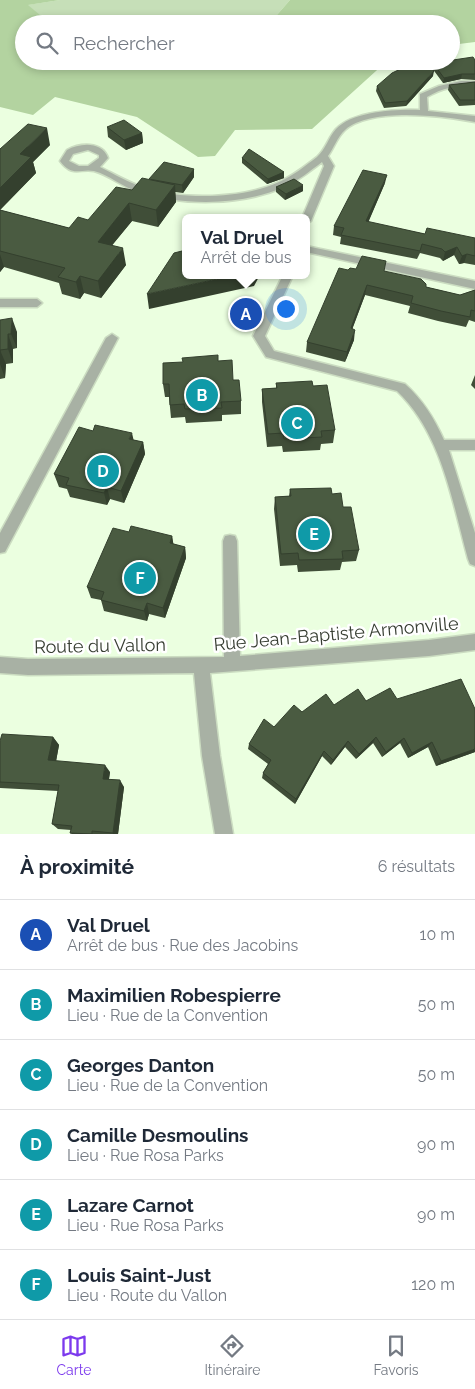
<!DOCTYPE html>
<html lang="fr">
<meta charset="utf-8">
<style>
body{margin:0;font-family:Raleway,sans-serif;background:#f2f2f3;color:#1f2937}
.you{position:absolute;left:285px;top:308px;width:18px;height:18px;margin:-12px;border:4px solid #fff;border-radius:50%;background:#1a73e8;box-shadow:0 0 0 8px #1a73e833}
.badge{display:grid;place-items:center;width:32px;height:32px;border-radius:50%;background:#7c3aed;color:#fff;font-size:16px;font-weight:700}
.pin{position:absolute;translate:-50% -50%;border:2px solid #fff;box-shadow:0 1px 5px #0006}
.popup{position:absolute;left:182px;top:214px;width:128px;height:65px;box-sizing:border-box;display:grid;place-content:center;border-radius:8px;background:#fff;filter:drop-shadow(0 1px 4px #0005);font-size:16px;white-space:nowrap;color:#747a83}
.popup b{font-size:19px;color:#1f2937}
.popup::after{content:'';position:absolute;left:50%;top:100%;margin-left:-10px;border:10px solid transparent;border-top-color:#fff}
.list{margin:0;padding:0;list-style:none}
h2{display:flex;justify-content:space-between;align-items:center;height:65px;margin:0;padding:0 20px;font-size:21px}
h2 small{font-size:16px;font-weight:400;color:#747a83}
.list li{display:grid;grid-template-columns:32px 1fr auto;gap:15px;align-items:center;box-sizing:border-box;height:70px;padding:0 20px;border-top:1px solid #e0e1e3}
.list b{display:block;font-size:19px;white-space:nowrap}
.list p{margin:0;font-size:16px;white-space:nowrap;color:#747a83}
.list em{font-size:16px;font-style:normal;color:#747a83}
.icon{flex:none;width:28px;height:28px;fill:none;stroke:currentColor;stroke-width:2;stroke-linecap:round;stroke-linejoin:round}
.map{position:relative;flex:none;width:475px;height:834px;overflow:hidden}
.search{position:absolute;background:#fff;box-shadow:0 2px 8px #0003;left:15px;right:15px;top:15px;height:55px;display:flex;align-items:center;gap:12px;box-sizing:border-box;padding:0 18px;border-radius:28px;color:#747a83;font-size:19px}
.sheet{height:485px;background:#fff}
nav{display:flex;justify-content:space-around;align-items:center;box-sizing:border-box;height:70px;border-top:1px solid #e0e1e3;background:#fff;font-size:14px;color:#747a83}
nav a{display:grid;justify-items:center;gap:2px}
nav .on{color:#7c3aed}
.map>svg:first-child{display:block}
</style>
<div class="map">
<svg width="475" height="834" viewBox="0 0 475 834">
<rect width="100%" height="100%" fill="#ebffe0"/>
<path fill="#c6dfb8" d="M60 0H290L269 24H246L247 17 214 24H51L27 5Z"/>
<path fill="#b3d3a0" d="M0 0H60L28 5 51 24H24V61H238L237 68 257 69 259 61H387L312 129 235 130 215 156 198 157 137 117 55 97 33 115 0 107Z
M290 0H475V42L451 45V24H269Z"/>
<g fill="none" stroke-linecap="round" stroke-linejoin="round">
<g stroke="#cbdcc1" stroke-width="3">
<path id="minor" d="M461 81H475V85C457 85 442 88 427 97L428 111 475 116V122C442 116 371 107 345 130 337 137 334 148 328 156L334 166 311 221 306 224V218H302L324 166 322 162C310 171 298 181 284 187 241 206 183 206 138 192 123 187 109 175 94 171 80 168 73 178 60 161L67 150C80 143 102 141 108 158L100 167C114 174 129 183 145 188 182 200 243 199 279 182 293 176 305 166 317 157 326 149 328 138 336 129 353 111 397 109 420 110V94L439 86ZM88 150 99 155V158L88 166H79L69 161 73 154Z
M306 246 475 281V289L306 252Z
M283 275H293L265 336 274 351 405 384C423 400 434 418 444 440H475V450H449L475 533V566L470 564 468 559C452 501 442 434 397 391L266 357 253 336Z
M0 299H37L42 303 37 307H0Z
M112 334 118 338 5 552 0 553V533L106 338Z
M230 535 235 536 237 541 240 656 429 640 475 634V650L429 656 210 673 220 756 233 834H215L202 756 194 673 28 675 0 673V657L28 659 224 657 223 541 225 536Z"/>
</g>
<use href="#minor" fill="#a8b1a4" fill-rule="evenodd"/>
</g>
<path fill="#404e38" d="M475 60V80L461 79 443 83 432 68 433 63Z
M433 76 406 106 384 108 376 91 377 86Z
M475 82V105L459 106 448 90 449 85Z
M107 127 142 133 143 143 126 150 108 137Z
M50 145 33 162 36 173 0 210 69 228 88 220 132 190 150 180 194 169V177L183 193 175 192 176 202 158 227 132 221 112 245 126 265 101 298 84 293 80 299 62 294 59 283 4 267 0 272V149Z
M242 158 284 172V178L267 184 242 163Z
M385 183 368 222 425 234 475 238V265L464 263 459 264 454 255 443 261 440 258 420 253 417 259 340 244 341 237 333 235 334 226Z
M276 187 303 191 285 200 276 192Z
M356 269 384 271 426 287 460 295 475 290V322L469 320 466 327 438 321 408 313 410 306 365 295 352 329 354 340 345 362 306 352 307 342 348 270Z
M0 320 17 332V348L13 349V363L6 364 5 378 0 379Z
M218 361 233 380 241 401V414L222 415V421L186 423 185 417 171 418 169 397H165L163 384Z
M475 375V389L471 385Z
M276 383 313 386 335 430 333 443 321 444 320 450 283 452 282 446 267 447 262 402V389L276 388Z
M133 440 143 442 145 454 124 503 110 499 107 505 70 497 67 489 59 487 54 474Z
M290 489 332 494 343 507 359 550 356 561 342 562 340 570 298 572 297 565 280 566 274 509 275 497 289 496Z
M129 532 172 536 173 544 185 547 186 558 165 618 149 614 147 621 104 611 101 600 91 598 87 587Z
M397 699 475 752 436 766 428 747 408 758 400 743 382 757 373 743 356 759 345 747 331 765 322 756 295 804 262 778 263 773 268 764 248 749 249 744 274 727 302 712 334 705 366 701Z
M53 737 59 745 56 761 110 772 109 779 124 787 118 834H72L70 833 71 830 58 829 52 824 58 791 0 788V741Z"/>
<path fill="#34402e" d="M434 71 433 76 406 106 407 101Z
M462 74 461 79 443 83 444 78Z
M47 128 50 145 33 162 36 173 0 210V188L20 154Z
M142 133 143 143 126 150 124 140Z
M194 169V177L183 193 182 185Z
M284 172V178L267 184 268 179Z
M387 175 385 183 365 230 366 221Z
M175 185 176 202 158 227 156 210Z
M303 185V191L285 200 286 194Z
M129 203 132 221 101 259 98 242Z
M457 247 454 255 443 261 445 252Z
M123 248 126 265 101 298 98 281Z
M0 254 4 267 0 272Z
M467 254 464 263 459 264 462 256Z
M236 275H260L254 286 149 309 147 294Z
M80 276 84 293 80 299 76 282Z
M367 285 365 295 349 338 351 328Z
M12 318 17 332V348L11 334Z
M355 330 354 340 345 362 347 352Z
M8 334 13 349V363L8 349Z
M0 350 6 364 5 378 0 364Z
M132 433 135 446 129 439Z
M143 442 145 454 124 503 121 491Z
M107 487 110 499 107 505 104 493Z
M172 536 174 547 170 543Z
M185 547 186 558 165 618 163 608Z
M147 603 149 614 147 621 144 611Z
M53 737 59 745 55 767 48 760Z
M376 737 373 743 356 759 359 754Z
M404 738 400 743 382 757 386 752Z
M348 741 345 747 331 765 333 760Z
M432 742 428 747 408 758 412 753Z
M475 749V752L436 766 441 761Z
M324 751 322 756 295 804 296 799Z
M105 765 110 772 108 785 103 779Z
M120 780 124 787 118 834H113V833Z"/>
<path fill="#4a5b41" stroke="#34402e" d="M473 57 475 60V74H462L444 78 433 63Z
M422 61 434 71 407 101 385 103 377 86 392 73 411 64Z
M475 82V100H460L449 85Z
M124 120 142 133 124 140 107 127Z
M28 124 47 128 20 154 31 157 0 188V149Z
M249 149 284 172 268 179 242 158Z
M164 162 194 169 182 185 149 179Z
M363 170 387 175 366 221 425 234 427 228 475 238V256L467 254 462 256 457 247 445 252 442 249 422 244 420 251 341 235 344 228 334 226Z
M142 178 175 185 156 210 129 203 98 242 123 248 98 281 80 276 76 282 58 277 65 268 0 251V210L69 228 78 217 88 220 116 187 132 190Z
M294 179 303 185 286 194 276 187Z
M186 250V275H236L147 294 174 253Z
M362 256 386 261 384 271 421 279 426 284V287L460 295 475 290V311L471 310 470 317 441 311 411 303 413 296 367 285 351 328 355 330 347 352 307 342 339 268 348 270 350 268 356 269Z
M12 318 11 334H8V349L0 350V357V320Z
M218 355V361L232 360 233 380H239L241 401 221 402 222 408 185 409 184 404 170 405 169 384H163V363L183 362 182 358Z
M312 381 313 386 327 385 335 430 321 431 322 437 284 439 283 433 268 434 262 389 277 388 276 383Z
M95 425 132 433 129 439 143 442 121 491 107 487 104 493 66 485 69 478 54 474 79 427 93 431Z
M331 488 332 494 341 493 343 507H351L359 550 342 551 343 559 299 560 298 553 281 554 275 497 291 496 290 489Z
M131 526 172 536 170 543 185 547 163 608 147 603 144 611 101 600 104 592 87 587 113 528 129 532Z
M461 679 475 709V749L441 761 432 742 412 753 404 738 386 752 376 737 359 754 348 741 333 760 324 751 296 799 263 773 271 760 249 744 264 719 274 727 294 705 302 712 326 694 334 705 358 689 366 701 390 688 397 699Z
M2 734 53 737 48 760 105 765 103 779 120 780 113 833 92 831V834L70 833 72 826 52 824 59 785 0 782V741Z"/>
<g text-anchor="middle" stroke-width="5" stroke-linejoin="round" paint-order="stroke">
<g font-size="18" fill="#373e32" stroke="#fff">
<text transform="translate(336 634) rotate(-5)" y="6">Rue Jean-Baptiste Armonville</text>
<text transform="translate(100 646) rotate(-1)" y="6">Route du Vallon</text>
</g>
</g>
</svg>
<div class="you"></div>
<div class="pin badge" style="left:246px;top:314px;background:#1a4fb4">A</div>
<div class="popup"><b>Val Druel</b>Arrêt de bus</div>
<div class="pin badge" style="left:202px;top:395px;background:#0f9aa8">B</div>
<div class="pin badge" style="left:297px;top:423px;background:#0f9aa8">C</div>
<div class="pin badge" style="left:103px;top:471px;background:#0f9aa8">D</div>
<div class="pin badge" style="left:314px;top:534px;background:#0f9aa8">E</div>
<div class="pin badge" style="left:140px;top:578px;background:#0f9aa8">F</div>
<div class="search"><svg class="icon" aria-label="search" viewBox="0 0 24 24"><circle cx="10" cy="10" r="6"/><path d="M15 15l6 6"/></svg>Rechercher</div>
</div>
<section class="sheet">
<h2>À proximité<small>6 résultats</small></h2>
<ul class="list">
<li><span class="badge" style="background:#1a4fb4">A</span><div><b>Val Druel</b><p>Arrêt de bus · Rue des Jacobins</p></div><em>10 m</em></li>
<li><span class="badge" style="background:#0f9aa8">B</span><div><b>Maximilien Robespierre</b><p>Lieu · Rue de la Convention</p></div><em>50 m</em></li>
<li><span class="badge" style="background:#0f9aa8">C</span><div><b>Georges Danton</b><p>Lieu · Rue de la Convention</p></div><em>50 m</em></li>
<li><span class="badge" style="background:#0f9aa8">D</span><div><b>Camille Desmoulins</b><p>Lieu · Rue Rosa Parks</p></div><em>90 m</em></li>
<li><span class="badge" style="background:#0f9aa8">E</span><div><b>Lazare Carnot</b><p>Lieu · Rue Rosa Parks</p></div><em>90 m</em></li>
<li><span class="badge" style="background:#0f9aa8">F</span><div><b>Louis Saint-Just</b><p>Lieu · Route du Vallon</p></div><em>120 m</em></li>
</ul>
</section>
<nav>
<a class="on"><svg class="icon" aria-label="map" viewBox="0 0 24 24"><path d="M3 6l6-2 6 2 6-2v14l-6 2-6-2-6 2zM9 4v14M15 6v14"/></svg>Carte</a>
<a><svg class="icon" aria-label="directions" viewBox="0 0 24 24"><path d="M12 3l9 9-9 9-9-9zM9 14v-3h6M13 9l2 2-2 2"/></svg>Itinéraire</a>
<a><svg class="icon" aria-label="saved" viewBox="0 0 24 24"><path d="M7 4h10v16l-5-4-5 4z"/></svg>Favoris</a>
</nav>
